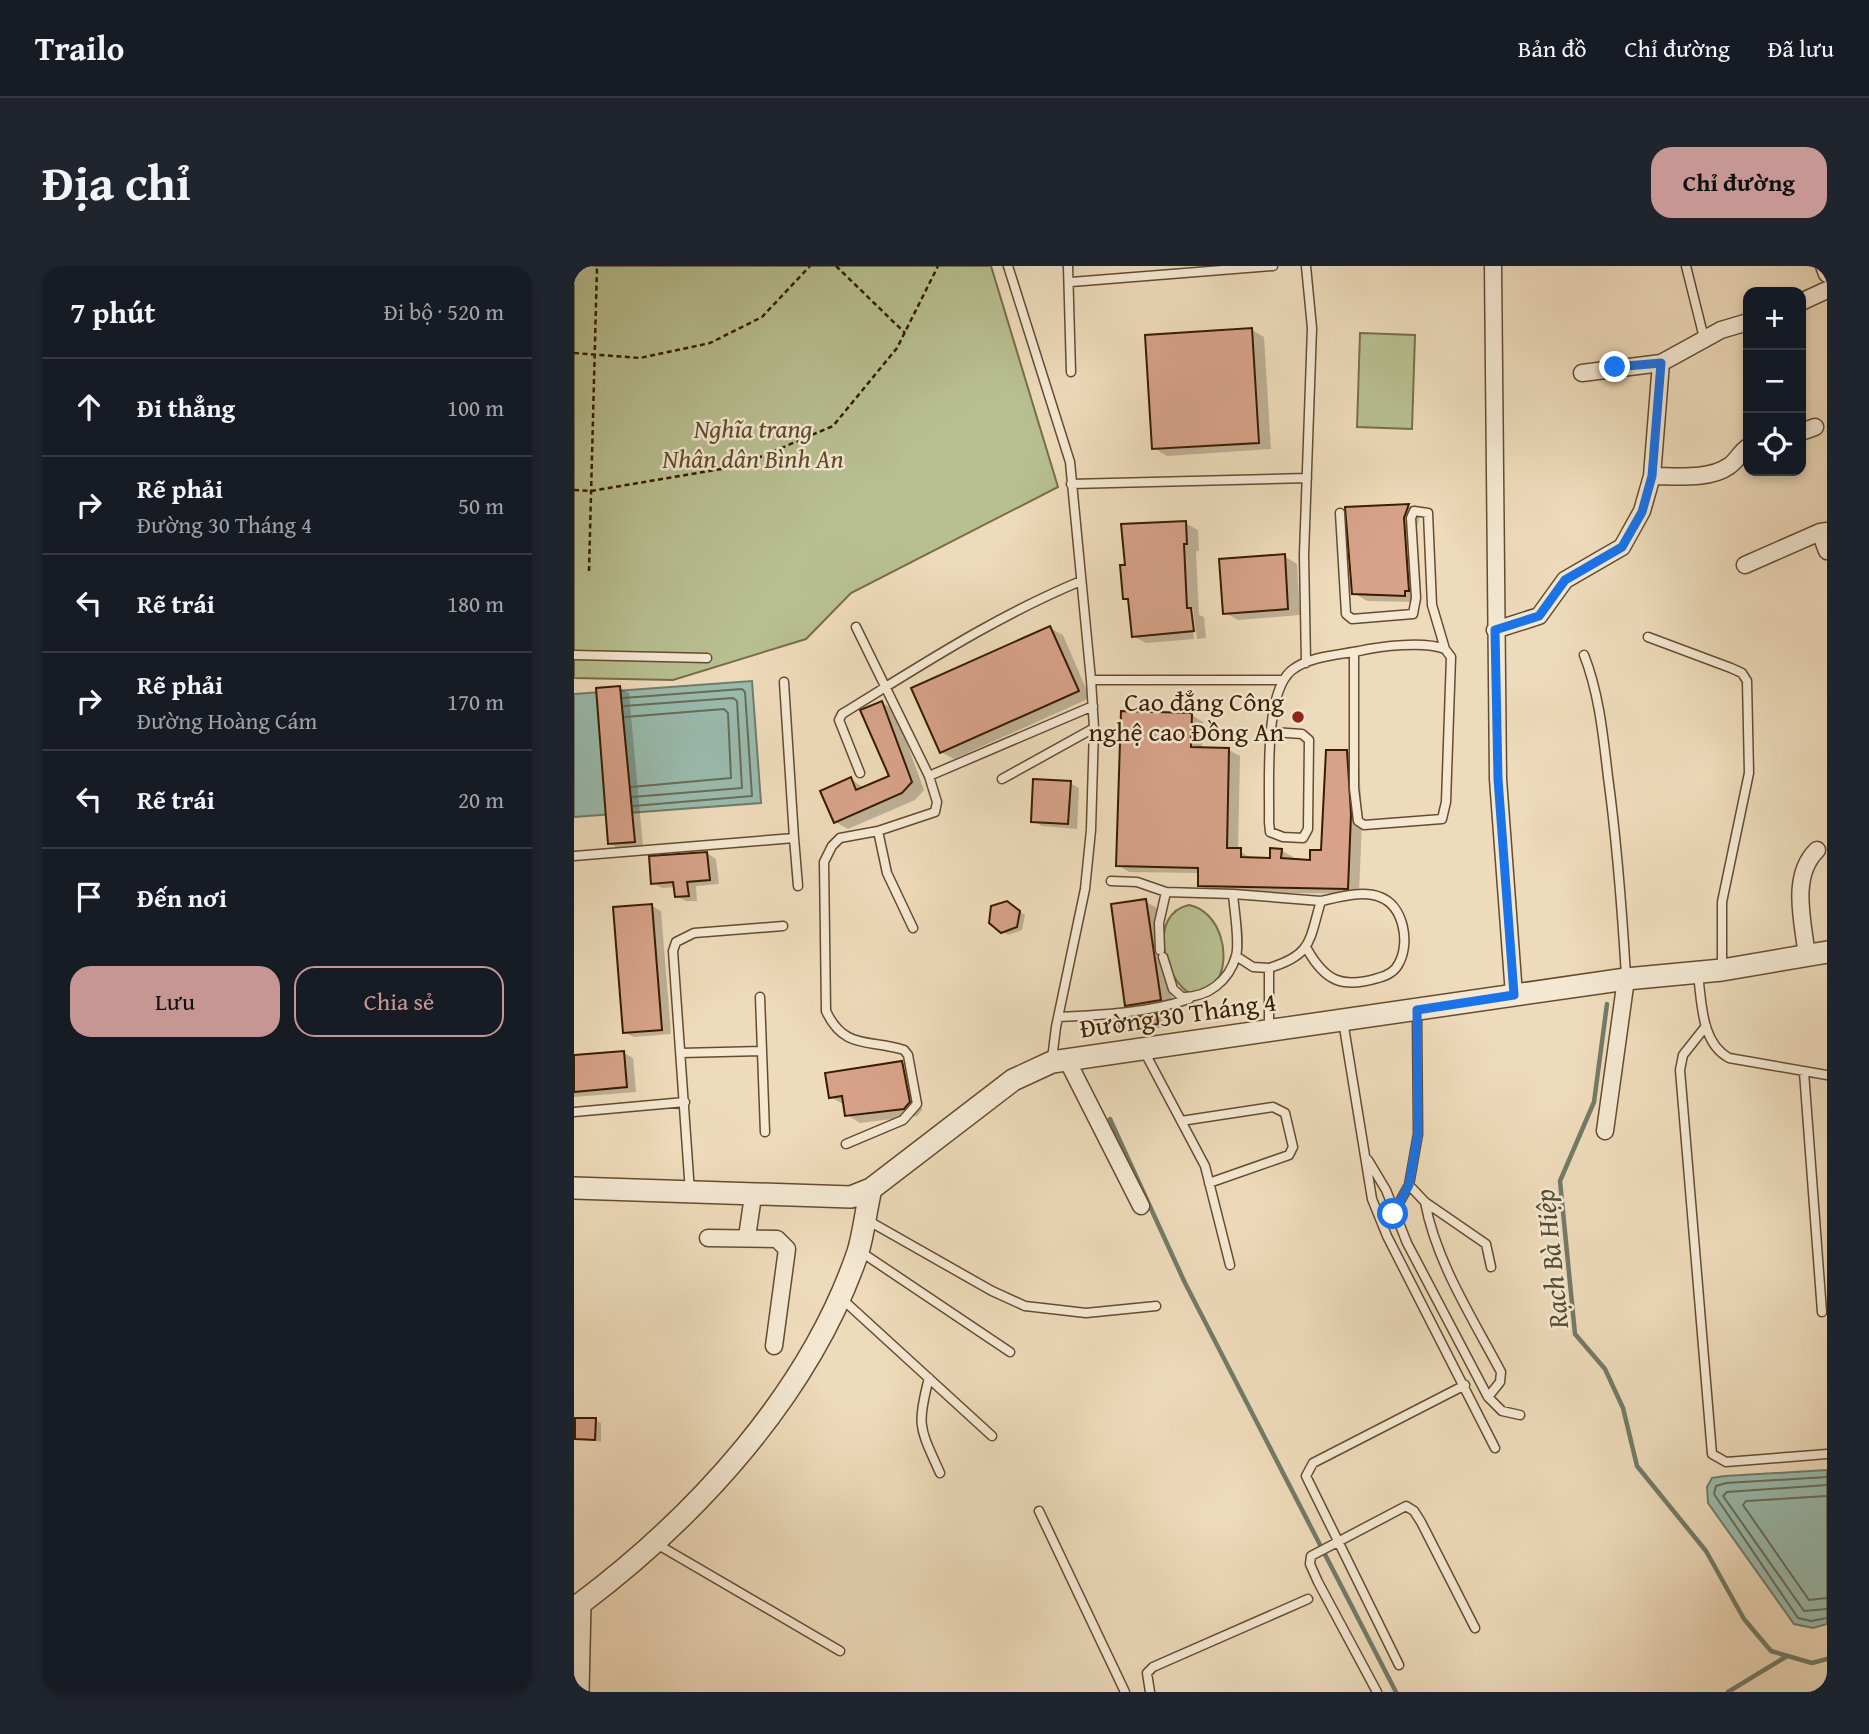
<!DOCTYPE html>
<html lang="vi">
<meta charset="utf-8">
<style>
body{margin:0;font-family:"Gentium Book Plus",serif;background:#20242c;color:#f1f3f6}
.controls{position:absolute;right:21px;top:21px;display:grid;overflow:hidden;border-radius:14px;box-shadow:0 4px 10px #0003}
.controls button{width:63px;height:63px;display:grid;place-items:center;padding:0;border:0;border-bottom:2px solid #363941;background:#171b24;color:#f1f3f6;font:35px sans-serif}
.stop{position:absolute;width:21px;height:21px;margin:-16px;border:5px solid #1a73e8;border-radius:50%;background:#fff}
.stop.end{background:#1a73e8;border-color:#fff;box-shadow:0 2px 7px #0008}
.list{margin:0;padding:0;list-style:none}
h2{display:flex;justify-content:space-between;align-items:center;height:91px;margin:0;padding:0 28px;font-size:30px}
h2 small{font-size:23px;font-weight:400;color:#9ea1a6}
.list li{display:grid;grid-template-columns:46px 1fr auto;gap:21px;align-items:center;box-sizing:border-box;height:98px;padding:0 28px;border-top:2px solid #363941}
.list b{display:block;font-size:26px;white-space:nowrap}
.list p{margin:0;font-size:23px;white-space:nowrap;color:#9ea1a6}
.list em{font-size:23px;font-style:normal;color:#9ea1a6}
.actions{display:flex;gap:14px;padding:21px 28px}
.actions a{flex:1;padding:16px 0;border:2px solid #c59692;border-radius:21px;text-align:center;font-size:24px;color:#c59692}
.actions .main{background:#c59692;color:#111}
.icon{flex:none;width:38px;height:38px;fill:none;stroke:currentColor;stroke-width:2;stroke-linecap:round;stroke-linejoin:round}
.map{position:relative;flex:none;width:1253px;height:1426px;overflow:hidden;border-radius:21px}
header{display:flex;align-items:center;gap:42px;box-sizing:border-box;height:98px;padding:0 35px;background:#171b24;border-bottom:2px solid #363941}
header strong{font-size:33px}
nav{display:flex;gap:38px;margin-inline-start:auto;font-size:24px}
.intro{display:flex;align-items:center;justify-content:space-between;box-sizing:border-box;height:168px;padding:0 42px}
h1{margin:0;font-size:49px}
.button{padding:18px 32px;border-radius:21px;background:#c59692;color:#111;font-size:24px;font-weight:700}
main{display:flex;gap:42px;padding:0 42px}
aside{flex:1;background:#171b24;border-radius:21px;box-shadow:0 4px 10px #0003}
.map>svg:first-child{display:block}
</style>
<header>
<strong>Trailo</strong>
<nav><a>Bản đồ</a><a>Chỉ đường</a><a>Đã lưu</a></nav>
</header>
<div class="intro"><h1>Địa chỉ</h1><a class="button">Chỉ đường</a></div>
<main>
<aside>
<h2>7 phút<small>Đi bộ · 520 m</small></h2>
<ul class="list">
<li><svg class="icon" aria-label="ahead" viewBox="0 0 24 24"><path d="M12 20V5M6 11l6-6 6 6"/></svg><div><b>Đi thẳng</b></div><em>100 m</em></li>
<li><svg class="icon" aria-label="right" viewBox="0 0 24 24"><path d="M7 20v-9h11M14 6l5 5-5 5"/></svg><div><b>Rẽ phải</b><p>Đường 30 Tháng 4</p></div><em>50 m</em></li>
<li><svg class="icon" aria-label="left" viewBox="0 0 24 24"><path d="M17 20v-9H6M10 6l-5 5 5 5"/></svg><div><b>Rẽ trái</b></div><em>180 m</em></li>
<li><svg class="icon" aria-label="right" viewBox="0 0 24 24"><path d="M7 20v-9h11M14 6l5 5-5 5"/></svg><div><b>Rẽ phải</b><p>Đường Hoàng Cám</p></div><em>170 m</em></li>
<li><svg class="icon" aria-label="left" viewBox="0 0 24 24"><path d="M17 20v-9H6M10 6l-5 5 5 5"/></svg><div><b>Rẽ trái</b></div><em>20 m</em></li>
<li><svg class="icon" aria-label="arrive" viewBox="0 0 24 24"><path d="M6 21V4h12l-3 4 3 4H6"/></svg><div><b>Đến nơi</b></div></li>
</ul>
<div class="actions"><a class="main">Lưu</a><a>Chia sẻ</a></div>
</aside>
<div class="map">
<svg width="1253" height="1426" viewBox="0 0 1253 1426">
<rect width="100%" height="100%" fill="#eedbbb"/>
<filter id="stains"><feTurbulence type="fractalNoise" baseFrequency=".00286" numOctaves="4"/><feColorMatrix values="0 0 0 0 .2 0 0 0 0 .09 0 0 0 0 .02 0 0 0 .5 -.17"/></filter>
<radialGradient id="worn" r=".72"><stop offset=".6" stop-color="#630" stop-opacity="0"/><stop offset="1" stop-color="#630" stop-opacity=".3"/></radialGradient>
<path fill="#b8c091" stroke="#786e48" stroke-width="2" d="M0 0H417L484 221 277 327 232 373 99 414 0 412Z
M786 67 841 69 838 163 783 161Z
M615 639C646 645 659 691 642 717 636 725 626 726 617 728 590 714 573 648 615 639Z"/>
<path fill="#99bbae" stroke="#727b68" stroke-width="2" d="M178 415 187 537 0 551V428Z
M1253 1204V1358L1239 1362 1220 1358 1134 1237 1133 1221 1138 1212 1151 1210Z"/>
<path fill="#0003" d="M678 64 690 71 697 183 593 190 580 182Z
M835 240 847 247 843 260 847 331H843V336L793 335 780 327 772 243Z
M611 257 624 264 625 285H622L625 349 630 351 632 372 623 373 619 343H616L620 373 572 377 559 370 556 335 551 332 553 300Z
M710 290 723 298 726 349 664 354 651 347Z
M476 362 489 369 516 432 380 493 367 486Z
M45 422 55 427 69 581 45 583 36 577Z
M308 437 321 444 350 524 341 534 274 563 261 556 277 513 290 522 317 511Z
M618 449 629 456 628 483 655 484 666 490 664 584 678 593 697 594 707 584 719 591 718 594 738 595 749 586 773 486 785 492 788 555 785 628 637 626 625 619 626 607 555 606 544 599Z
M496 517 505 522 503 563 468 560 459 555Z
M133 587 142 593 145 618 122 620 123 635H112L102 630V621L88 622 79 617Z
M571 635 584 643 599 740 565 746 553 739Z
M78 640 87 645 97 768 60 771 50 766Z
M439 641 451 649 448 664 434 669 428 665Z
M583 750 588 753 590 761 554 767 548 764Z
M50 787 59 792 62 826 0 831V791Z
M328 796 341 804 348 844 343 850 286 857 273 849 271 839 256 831Z
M21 1154 27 1157V1176L3 1172Z"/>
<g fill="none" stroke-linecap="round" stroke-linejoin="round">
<path stroke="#686c57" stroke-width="2" d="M49 432 168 423 171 426 178 530 59 540
M50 440 159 432 163 435 168 522 58 531
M51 451 150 443 154 447 157 512 57 521
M1253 1211 1152 1217 1142 1220 1140 1228 1224 1352 1237 1355 1253 1352
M1253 1219 1153 1226 1149 1230 1230 1345 1253 1343
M1253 1230 1172 1235 1169 1239 1235 1334 1253 1332"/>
<path stroke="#727b68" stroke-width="4.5" d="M1033 738 1020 836 986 915 1001 1068 1031 1103 1049 1142 1063 1200 1132 1285 1170 1353 1197 1385 1238 1397 1253 1393
M536 853 611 1017 822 1426
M1154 1426 1213 1390"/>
</g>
<path fill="#d7a289" stroke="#371c00" stroke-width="2" d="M678 62 685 177 578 183 571 69Z
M835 238 830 252 835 325H831V330L778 328 771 241Z
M612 255 613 278H610L613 342H617L620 365 558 371 554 333H549L546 299H551L547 258Z
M711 288 714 343 649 348 645 293Z
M476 360 505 425 366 487 337 422Z
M46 420 61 576 34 578 22 422Z
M308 435 338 516 328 527 260 557 246 525 277 511 282 524 315 510 286 444Z
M547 445 618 447 617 481 655 482 653 582H667V591L696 592V582L708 583 707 592 736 594V584H747L752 484H773L777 548 774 623 624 620V602L542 600Z
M459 513 497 515 494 558 457 556Z
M133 586 136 614 113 616 115 630 101 631 99 616 77 618 75 590Z
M572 633 587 734 551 740 537 638Z
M433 635 446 645 443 661 427 667 415 657 417 640Z
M78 638 88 764 49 767 39 641Z
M583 748 584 758 546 765 545 754Z
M50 785 53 821 0 826V789Z
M328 795 336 836 330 843 271 850 268 830 255 832 251 807Z
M1 1152H22L21 1174 1 1173Z"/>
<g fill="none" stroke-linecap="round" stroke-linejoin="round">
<g stroke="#654c2f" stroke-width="11">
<path id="service" d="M434 0 496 196 517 414 520 462 517 564 511 623 482 761 478 793
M494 0 497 106
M1112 0 1130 72
M497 16 699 0
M497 218 733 212
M766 247 772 348 778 353 839 348 842 332 837 252 840 245 854 247 858 339 871 383
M282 361 355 510
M1074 371 1157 402 1168 407 1173 415 1175 507 1148 636V701
M0 389 133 392
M1010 389C1025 427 1029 469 1034 511 1043 577 1048 643 1052 710
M732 397 730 289 738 62 732 0
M517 414H709
M210 416 220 572
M699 466 728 468 735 474 734 563 729 572 709 571 696 566 695 556C696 521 689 427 718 404 736 390 764 389 785 385 807 380 850 375 871 383L877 391 872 536 868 553 790 559 784 555 780 522V386
M286 507 265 454 268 448C346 400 422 350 507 315
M428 513 520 462
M304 565 313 607 339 662
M0 590 220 572 224 620
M537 615 563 616 592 626
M586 684 585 657 592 626 659 628 747 635
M662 690 679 701 695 702
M589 691 599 723 608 731C633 732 655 715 662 690 666 676 660 643 659 628
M1124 709C1128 737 1127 777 1155 792L1253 809
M186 731 191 866
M484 751C529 749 573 747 615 733
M769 755 798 933 813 970 921 1182
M1132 760 1109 789 1106 804 1138 1188 1152 1196 1253 1188
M695 763V702C739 689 735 674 747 635 765 631 789 624 806 631 830 640 836 677 825 697 821 706 812 710 804 712 768 723 751 715 733 683
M570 785 631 900 656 999
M107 787 188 785
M1230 806 1248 1046
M0 846 111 836
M607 855 699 841 711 847 719 881 715 889 635 917
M272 878 329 854 343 838 334 789 330 784C295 773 270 784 252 745L250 596 258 580 266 572 304 565 361 546 363 536 355 510 519 440
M794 894 812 924 833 977 914 1131 928 1145 946 1149
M835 919 851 936 912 978 917 1001
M116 926 99 685 102 676 120 667 209 660
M851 936C862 996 899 1053 927 1106L926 1116 914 1131
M819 948 835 919 844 868 843 746
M293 954 418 1025 451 1040 512 1047 582 1040
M287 986 436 1086
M267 1032 418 1170
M355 1112C342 1161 346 1162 366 1207
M465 1245 551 1426
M81 1277 266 1385
M825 1399 732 1210 739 1197 891 1119
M576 1426 573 1407 579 1401 734 1333
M803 1426 744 1316 736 1298 737 1290 832 1240 840 1245 847 1256 901 1362"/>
</g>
<g stroke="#654c2f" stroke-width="19">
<path id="minor" d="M919 0 924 513 940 729
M1250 0 1253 8
M1227 36 1253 24
M1008 107 1087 97
M1227 166 1241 161
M1078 210C1101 210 1136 214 1155 200 1163 195 1166 186 1174 181
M1253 265 1246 266 1253 285
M1171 299 1246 266
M921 364 965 350 991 314 1048 281 1068 245 1078 210 1087 97 1147 64 1174 56
M1233 690C1229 656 1216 610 1243 584
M493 794 567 940
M1031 865 1052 713
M173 971 179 930
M134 972 203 973 213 983 200 1080"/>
</g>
<g stroke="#654c2f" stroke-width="24">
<path id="tertiary" d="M0 922 277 931 297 923 439 814 478 796 1052 713 1148 704 1253 686
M6 1338C123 1250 236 1127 284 986 290 966 292 943 297 923
M4 1426 6 1338"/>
</g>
<path stroke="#371c00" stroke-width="2.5" stroke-dasharray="5 3.5" stroke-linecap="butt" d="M262 0 331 67
M0 87 66 92 136 77 188 51 236 0
M0 224 17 225 165 200 259 160 323 82 364 0
M15 305 23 0"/>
<use href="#service" stroke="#f4e8d3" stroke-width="8"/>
<use href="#minor" stroke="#f4e8d3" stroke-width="16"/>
<use href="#tertiary" stroke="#f4e8d3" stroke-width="21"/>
</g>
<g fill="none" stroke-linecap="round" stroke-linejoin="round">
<path stroke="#1a73e8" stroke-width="9" d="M819 948 835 919 844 867 843 744 940 729 924 513 921 364 965 350 991 314 1048 281 1068 246 1078 210 1087 97 1041 101"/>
</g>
<circle fill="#8f2418" stroke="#f4e8d3" stroke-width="2.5" cx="724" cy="451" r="7"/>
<g text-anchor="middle" stroke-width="5" stroke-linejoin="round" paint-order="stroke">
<g font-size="26" font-style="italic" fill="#5e4d2c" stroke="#f4e8d3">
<text x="179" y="172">Nghĩa trang<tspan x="179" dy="30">Nhân dân Bình An</tspan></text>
</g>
<g font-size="26" fill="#371c00" stroke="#f4e8d3" text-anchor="end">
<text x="710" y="445">Cao đẳng Công<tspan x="710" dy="30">nghệ cao Đồng An</tspan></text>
</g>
<g font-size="26" fill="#371c00" stroke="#f4e8d3">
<text transform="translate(604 749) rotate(-8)" y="9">Đường 30 Tháng 4</text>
</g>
<g font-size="28" font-style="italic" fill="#544c34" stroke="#f4e8d3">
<text transform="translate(977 993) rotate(-96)" y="10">Rạch Bà Hiệp</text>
</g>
</g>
<rect width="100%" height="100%" filter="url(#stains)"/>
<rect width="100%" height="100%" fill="url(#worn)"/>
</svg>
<div class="controls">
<button>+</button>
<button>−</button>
<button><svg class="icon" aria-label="locate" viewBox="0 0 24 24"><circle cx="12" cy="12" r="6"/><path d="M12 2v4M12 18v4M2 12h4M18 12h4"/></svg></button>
</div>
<div class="stop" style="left:819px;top:948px"></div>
<div class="stop end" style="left:1041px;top:101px"></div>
</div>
</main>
